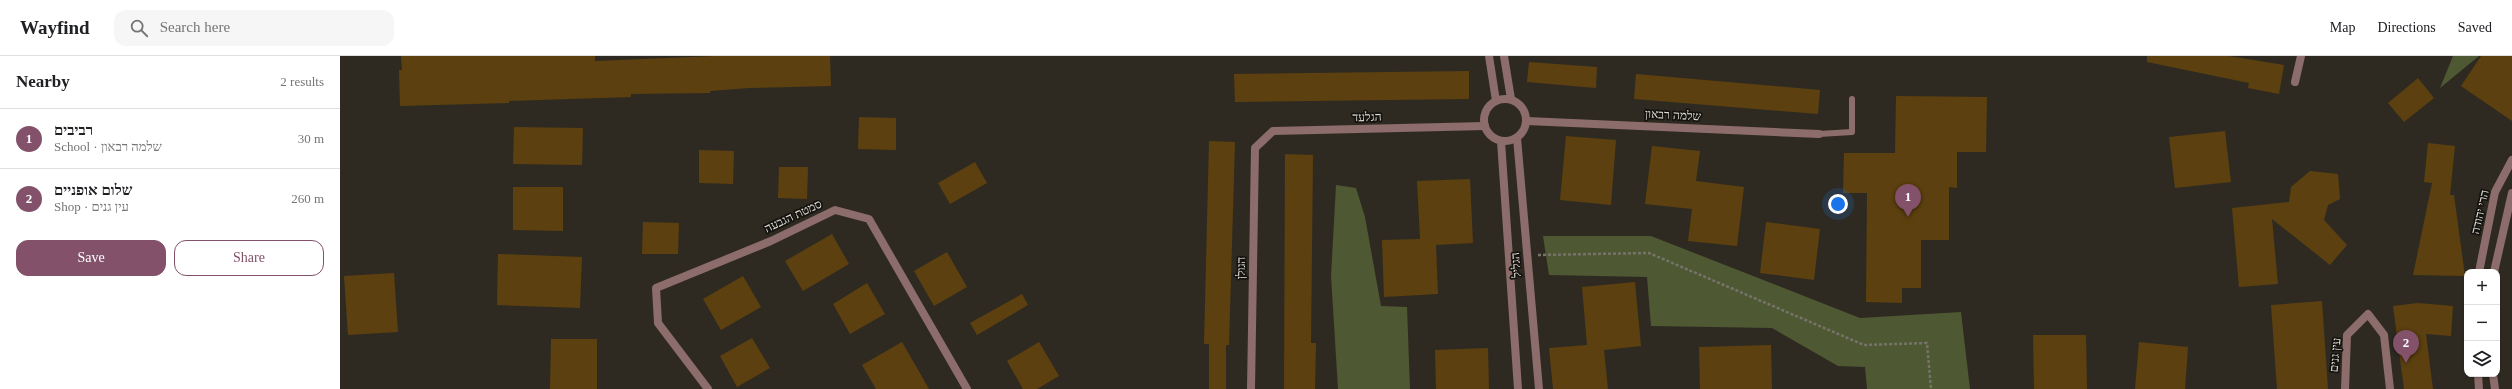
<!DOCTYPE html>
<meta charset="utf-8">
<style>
body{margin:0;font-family:"Times New Roman",Heebo,serif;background:#f6f6f6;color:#202124}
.controls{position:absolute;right:12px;bottom:12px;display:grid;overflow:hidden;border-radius:8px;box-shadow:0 1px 3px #0004}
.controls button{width:36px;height:36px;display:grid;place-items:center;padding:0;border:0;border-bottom:1px solid #e0e0e0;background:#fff;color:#202124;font:20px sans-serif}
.you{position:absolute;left:1498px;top:148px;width:14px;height:14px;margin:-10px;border:3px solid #fff;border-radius:50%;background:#1a73e8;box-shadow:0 0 0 6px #1a73e833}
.badge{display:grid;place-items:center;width:26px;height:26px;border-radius:50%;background:#83526a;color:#fff;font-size:13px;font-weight:700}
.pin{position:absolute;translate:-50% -33px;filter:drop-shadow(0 1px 2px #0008)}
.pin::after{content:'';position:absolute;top:21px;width:14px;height:12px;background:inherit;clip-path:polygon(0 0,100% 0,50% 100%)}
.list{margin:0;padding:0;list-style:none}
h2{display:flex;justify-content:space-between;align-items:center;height:52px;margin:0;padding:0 16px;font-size:17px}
h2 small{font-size:13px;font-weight:400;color:#757577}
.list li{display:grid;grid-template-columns:26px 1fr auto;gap:12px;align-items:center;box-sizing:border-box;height:60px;padding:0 16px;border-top:1px solid #e0e0e0}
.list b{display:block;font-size:15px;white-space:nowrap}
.list p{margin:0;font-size:13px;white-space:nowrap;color:#757577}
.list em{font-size:13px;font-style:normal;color:#757577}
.actions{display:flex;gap:8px;padding:12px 16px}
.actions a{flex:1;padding:9px 0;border:1px solid #83526a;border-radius:12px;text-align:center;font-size:14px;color:#83526a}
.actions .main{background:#83526a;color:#fff}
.icon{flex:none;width:22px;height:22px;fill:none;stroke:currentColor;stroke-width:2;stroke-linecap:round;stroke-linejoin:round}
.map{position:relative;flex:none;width:2172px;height:333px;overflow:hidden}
header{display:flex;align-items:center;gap:24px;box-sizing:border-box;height:56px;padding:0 20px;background:#fff;border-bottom:1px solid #e0e0e0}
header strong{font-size:19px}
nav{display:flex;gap:22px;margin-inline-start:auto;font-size:14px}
.search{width:280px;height:36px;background:#f6f6f6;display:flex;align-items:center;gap:10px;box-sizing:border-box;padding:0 14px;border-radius:12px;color:#757577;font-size:15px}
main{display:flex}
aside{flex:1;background:#fff}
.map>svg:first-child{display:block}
</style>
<header>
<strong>Wayfind</strong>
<div class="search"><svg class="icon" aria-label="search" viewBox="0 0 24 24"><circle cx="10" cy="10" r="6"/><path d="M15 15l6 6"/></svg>Search here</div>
<nav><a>Map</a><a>Directions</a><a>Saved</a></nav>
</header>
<main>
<aside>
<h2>Nearby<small>2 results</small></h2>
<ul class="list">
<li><span class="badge">1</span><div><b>רביבים</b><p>School · שלמה רבאון</p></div><em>30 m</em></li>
<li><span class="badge">2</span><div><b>שלום אופניים</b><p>Shop · עין גנים</p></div><em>260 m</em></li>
</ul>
<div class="actions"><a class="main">Save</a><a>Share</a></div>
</aside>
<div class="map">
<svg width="2172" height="333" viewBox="0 0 2172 333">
<rect width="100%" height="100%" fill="#2f2a21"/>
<path fill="#4e5833" d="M2113 0H2139L2100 32Z
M996 129 1016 132 1025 161 1041 250 1067 251 1070 333H998L991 220Z
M1203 180H1311L1520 262 1621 256 1630 333H1527L1525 311 1498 310 1432 272 1311 270 1307 221 1209 219Z"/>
<path fill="#5c400f" d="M61 0H255V5L375 0H490L491 30 409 32 370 35V37L291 38V41L169 45V47L60 50 59 14H62Z
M1807 0H1889L1944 9 1939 38 1908 32 1909 27 1807 6Z
M2141 0H2172V65L2121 30Z
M1189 6 1257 11 1256 32 1187 26Z
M1129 15V43L895 46 894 18Z
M1296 18 1480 34 1478 58 1294 43Z
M2078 22 2094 42 2064 66 2048 47Z
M1556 40 1647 41 1646 96H1617V132L1609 131V184H1581V232H1562V247L1526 246 1527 137H1503L1504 97H1555Z
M519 61 556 62V94L518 93Z
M174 71 243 72 242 109 173 108Z
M1885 75 1891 126 1835 132 1829 81Z
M1226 80 1276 84 1271 149 1220 144Z
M869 85 895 86 889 289H886V333H869V288H864Z
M2088 87 2115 90 2110 139H2114L2125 220 2073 219 2092 127 2084 126Z
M1312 90 1360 95 1356 125 1404 131 1397 190 1348 185 1352 153 1305 148Z
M359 94 394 95 393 128 359 127Z
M945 98 973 99 971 287H976L975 333H944Z
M635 106 647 127 610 148 598 127Z
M439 111H468L467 143 438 142Z
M1970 115 1998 118 2000 143 1988 149 1984 164 2007 189 1990 209 1932 163 1938 228 1899 231 1892 152 1949 146 1951 131Z
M1130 123 1133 187 1096 189 1098 238 1044 241 1042 184 1080 183 1077 125Z
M173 131H223V175L173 174Z
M303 166 339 167 338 198H302Z
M1426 166 1480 173 1474 224 1420 217Z
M492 178 509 208 463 235 445 205Z
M607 196 627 231 594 250 574 215Z
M158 198 242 201 240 252 157 249Z
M54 217 58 276 8 279 4 220Z
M403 220 421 251 381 274 363 243Z
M1295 226 1301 290 1264 294 1268 333H1213L1209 292 1247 289 1242 231Z
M527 227 545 258 510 278 493 248Z
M682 238 688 249 637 279 630 267Z
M1982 245 1988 333H1937L1931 249Z
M2078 247 2113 250 2111 280 2086 278 2093 333H2064L2053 250Z
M1693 279H1746L1747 333H1694Z
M412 282 430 312 397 331 380 300Z
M211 283H257V333H210Z
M562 286 589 333H536L522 309Z
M699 286 719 320 697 333H683L667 305Z
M1799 286 1848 291 1845 333H1795Z
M1431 289 1432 333H1360L1359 291Z
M1148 292 1149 333H1096L1095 294Z"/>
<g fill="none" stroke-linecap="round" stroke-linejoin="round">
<path stroke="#77736b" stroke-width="2.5" stroke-dasharray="3 2" stroke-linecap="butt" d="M1198 199 1309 197 1524 289 1587 287 1591 333"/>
<path stroke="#8d6d6b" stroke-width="6" d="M1479 78 1512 76V43"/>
<path stroke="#8d6d6b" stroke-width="8" d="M1955 26 1961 0
M1187 65 1479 78
M368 333 318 267 316 232 431 185 495 154 529 163 627 333
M911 333 915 92 933 75 1145 70
M2005 333 2007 279 2028 258 2044 279 2050 333"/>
<path stroke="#8d6d6b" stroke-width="8" d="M1149 0 1156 45
M1164 0 1171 43
M1144 64a21 21 0 1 1 42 0a21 21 0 1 1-42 0Z
M1177 82 1199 333
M1161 85 1178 333
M2139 216 2155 136 2172 104
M2154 216 2172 137
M2138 318 2139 333
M2153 318 2155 333"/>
</g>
<g text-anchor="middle" stroke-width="3.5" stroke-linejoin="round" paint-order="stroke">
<g font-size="12" fill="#e3e0da" stroke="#15130f">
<text transform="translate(1333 59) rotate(3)" y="4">שלמה רבאון</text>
<text transform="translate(1027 61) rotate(-1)" y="4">הגלעד</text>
<text transform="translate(2140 156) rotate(-77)" y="4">הרי יהודה</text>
<text transform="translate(453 160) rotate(-25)" y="4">סמטת הגבעה</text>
<text transform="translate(1176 209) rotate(-95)" y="4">הגליל</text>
<text transform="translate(901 212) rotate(-89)" y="4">הגולן</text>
<text transform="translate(1995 299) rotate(-85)" y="4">עין גנים</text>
</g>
</g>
</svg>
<div class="controls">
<button>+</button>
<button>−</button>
<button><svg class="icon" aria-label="layers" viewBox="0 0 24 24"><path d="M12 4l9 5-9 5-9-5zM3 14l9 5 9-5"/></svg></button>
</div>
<div class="you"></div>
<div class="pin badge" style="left:1568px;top:161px">1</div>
<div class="pin badge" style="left:2066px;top:307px">2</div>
</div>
</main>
